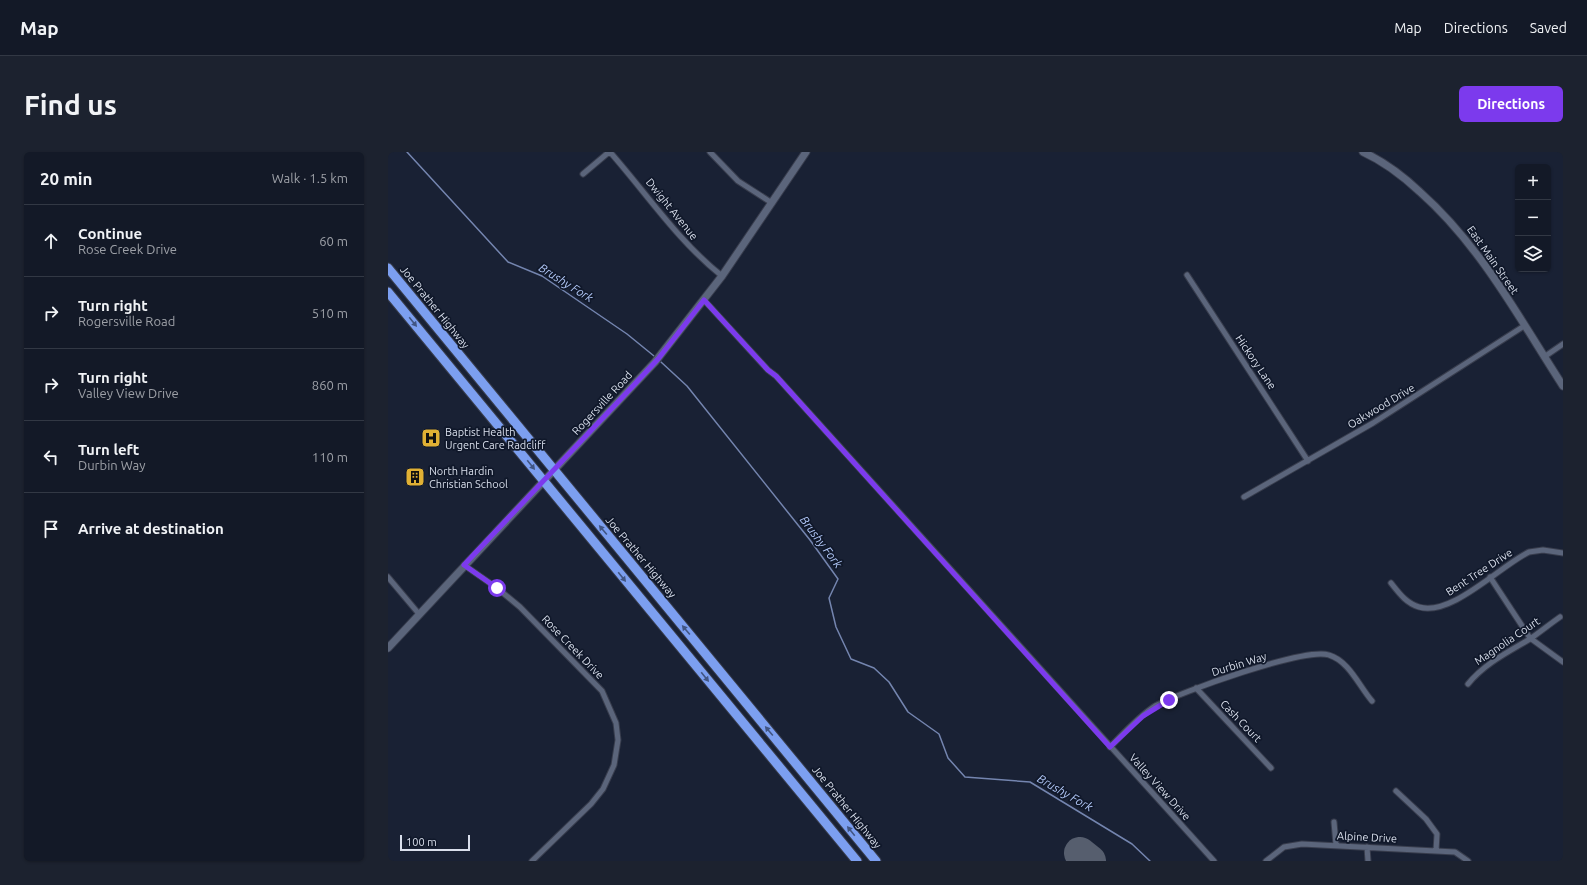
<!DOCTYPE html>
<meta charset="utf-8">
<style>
body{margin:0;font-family:Ubuntu,sans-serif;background:#1c222f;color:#f1f3f6}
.controls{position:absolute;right:12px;top:12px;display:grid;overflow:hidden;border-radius:6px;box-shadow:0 1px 3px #0004}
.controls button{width:36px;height:36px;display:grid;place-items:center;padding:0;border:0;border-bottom:1px solid #323844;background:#131927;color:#f1f3f6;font:20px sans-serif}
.scale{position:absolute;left:12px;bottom:10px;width:70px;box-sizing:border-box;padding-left:4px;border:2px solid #d9dfec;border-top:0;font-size:11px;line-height:14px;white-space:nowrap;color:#d9dfec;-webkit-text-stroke:3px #10182a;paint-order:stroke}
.stop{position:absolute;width:12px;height:12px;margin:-9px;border:3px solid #7c3aed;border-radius:50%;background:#fff}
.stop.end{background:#7c3aed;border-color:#fff;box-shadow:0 1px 4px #0008}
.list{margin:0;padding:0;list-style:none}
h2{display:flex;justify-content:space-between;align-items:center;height:52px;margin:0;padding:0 16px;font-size:17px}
h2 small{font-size:13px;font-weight:400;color:#9da0a7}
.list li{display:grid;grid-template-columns:26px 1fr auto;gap:12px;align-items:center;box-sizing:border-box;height:72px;padding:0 16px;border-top:1px solid #323844}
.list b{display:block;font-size:15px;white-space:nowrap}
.list p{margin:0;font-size:13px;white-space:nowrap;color:#9da0a7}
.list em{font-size:13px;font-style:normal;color:#9da0a7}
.icon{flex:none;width:22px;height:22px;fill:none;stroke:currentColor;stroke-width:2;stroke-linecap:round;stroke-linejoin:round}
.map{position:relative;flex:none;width:1175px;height:709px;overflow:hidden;border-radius:6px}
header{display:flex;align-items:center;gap:24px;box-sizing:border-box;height:56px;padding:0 20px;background:#131927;border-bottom:1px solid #323844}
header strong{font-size:19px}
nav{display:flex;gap:22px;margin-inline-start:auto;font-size:14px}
.intro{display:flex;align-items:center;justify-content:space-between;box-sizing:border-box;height:96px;padding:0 24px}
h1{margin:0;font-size:28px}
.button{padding:10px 18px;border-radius:6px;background:#7c3aed;color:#fff;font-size:14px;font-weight:700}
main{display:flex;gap:24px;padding:0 24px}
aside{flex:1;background:#131927;border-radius:6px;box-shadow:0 1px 3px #0004}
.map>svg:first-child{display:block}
</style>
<header>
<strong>Map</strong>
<nav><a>Map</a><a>Directions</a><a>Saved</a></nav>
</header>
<div class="intro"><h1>Find us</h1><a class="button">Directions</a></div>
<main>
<aside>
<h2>20 min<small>Walk · 1.5 km</small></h2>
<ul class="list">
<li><svg class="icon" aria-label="ahead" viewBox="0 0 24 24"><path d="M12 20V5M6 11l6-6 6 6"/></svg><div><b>Continue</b><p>Rose Creek Drive</p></div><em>60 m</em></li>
<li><svg class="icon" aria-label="right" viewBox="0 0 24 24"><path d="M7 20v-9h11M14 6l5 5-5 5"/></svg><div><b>Turn right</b><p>Rogersville Road</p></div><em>510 m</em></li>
<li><svg class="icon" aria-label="right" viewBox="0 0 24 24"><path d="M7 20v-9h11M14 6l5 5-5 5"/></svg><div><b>Turn right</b><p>Valley View Drive</p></div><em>860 m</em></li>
<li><svg class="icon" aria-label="left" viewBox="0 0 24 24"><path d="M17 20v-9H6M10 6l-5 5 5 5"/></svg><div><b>Turn left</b><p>Durbin Way</p></div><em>110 m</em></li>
<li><svg class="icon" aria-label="arrive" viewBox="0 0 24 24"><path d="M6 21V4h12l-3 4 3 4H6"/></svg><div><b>Arrive at destination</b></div></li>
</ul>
</aside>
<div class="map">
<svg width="1175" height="709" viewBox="0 0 1175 709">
<rect width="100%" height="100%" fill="#192134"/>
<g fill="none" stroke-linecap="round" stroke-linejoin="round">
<path stroke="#7485af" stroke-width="1.5" d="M19 0 120 110 154 124 239 182 266 204
M273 210 299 234 422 388 450 427 441 446 448 475 463 507 486 516 501 530 520 560 551 582 560 606 577 625 642 630 744 692 762 709"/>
<path stroke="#565e6e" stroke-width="32" d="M692 701 702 709"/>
<g stroke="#383d4d" stroke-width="7">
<path id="street" d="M222 0C259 42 290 89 334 124
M322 0 350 29 384 51
M195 22 221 0
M799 123 920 309
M316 148 380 218 388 224 826 709
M1156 205 1175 192
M856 345 985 271 1136 174
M76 413 109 436 132 455 214 539 228 571 230 588 226 613 215 637 203 652 144 709
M0 425 31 462
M1102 425 1142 486 1175 510
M1003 431C1011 441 1018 451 1031 455 1063 465 1112 414 1141 400L1155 398 1175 401
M1080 532C1096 512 1120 500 1142 487 1152 480 1162 472 1172 465
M808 536 883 616
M722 595C736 581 750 565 767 554 792 540 917 495 941 503 961 509 971 534 984 549
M1008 639 1038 667 1049 682 1048 699
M946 670 948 693
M979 695 980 709
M878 709 896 695 914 692 1067 700 1080 709"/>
</g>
<g stroke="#383d4d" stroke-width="9">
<path id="secondary" d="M975 0C997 10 1015 24 1032 40 1093 94 1131 166 1175 234
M0 496 267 210 334 124 418 0"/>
</g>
<g stroke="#383d4d" stroke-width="11">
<path id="highway" d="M0 116 488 709
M0 140 469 709"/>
</g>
<use href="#street" stroke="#5b657b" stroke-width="5"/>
<use href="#secondary" stroke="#5b657b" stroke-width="7"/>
<use href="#highway" stroke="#7c9ff0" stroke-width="9"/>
</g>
<defs><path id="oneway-solid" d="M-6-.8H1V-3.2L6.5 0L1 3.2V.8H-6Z"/></defs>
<g fill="#415583">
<use href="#oneway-solid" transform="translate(25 170) rotate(51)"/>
<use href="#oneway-solid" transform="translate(143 313) rotate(51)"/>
<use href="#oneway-solid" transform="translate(215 378) rotate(-130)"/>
<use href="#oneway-solid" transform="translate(234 425) rotate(51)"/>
<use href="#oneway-solid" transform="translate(298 478) rotate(-130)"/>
<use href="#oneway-solid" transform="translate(317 525) rotate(51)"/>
<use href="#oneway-solid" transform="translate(381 579) rotate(-130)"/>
<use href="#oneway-solid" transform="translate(463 679) rotate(-129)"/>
</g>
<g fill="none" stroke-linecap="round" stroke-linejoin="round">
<path stroke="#7c3aed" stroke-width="5" d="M109 436 76 413 244 235 270 207 316 148 380 218 388 224 722 595 755 564 781 548"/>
</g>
<defs>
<g id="hospital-square" transform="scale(1)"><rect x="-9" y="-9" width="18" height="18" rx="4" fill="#e0b034" stroke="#10182a"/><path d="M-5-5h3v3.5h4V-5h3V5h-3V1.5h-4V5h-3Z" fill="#111"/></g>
<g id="building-square" transform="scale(1)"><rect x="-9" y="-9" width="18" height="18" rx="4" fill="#e0b034" stroke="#10182a"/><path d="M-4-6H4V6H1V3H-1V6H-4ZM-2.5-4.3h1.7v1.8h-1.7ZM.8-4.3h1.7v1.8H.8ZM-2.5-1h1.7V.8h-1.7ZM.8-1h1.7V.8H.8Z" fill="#111"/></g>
</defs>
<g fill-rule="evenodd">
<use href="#hospital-square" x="43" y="286"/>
<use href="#building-square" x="27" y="325"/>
</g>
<g text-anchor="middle" stroke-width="3.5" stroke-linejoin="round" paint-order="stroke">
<g font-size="11" fill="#d9dfec" stroke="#10182a">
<text transform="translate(284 57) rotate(51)" y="4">Dwight Avenue</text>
<text transform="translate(1105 108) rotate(55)" y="4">East Main Street</text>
<text transform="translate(47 155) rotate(51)" y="4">Joe Prather Highway</text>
<text transform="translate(868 210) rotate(56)" y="4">Hickory Lane</text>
<text transform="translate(214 251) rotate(-47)" y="4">Rogersville Road</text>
<text transform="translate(993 254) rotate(-31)" y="4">Oakwood Drive</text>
<text transform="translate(253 405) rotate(50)" y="4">Joe Prather Highway</text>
<text transform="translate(1091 420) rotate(-33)" y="4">Bent Tree Drive</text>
<text transform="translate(1119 489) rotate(-34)" y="4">Magnolia Court</text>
<text transform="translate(185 495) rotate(46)" y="4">Rose Creek Drive</text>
<text transform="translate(851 512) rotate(-17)" y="4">Durbin Way</text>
<text transform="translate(853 569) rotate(46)" y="4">Cash Court</text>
<text transform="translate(772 635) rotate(48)" y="4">Valley View Drive</text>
<text transform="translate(459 655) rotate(51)" y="4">Joe Prather Highway</text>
<text transform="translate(979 685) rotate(3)" y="4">Alpine Drive</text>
</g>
<g font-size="11" fill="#d9dfec" stroke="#10182a" text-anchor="start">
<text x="57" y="284">Baptist Health<tspan x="57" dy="13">Urgent Care Radcliff</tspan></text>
<text x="41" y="323">North Hardin<tspan x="41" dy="13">Christian School</tspan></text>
</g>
<g font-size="12" font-style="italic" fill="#b1c7f7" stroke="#10182a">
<text transform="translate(178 131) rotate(32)" y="4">Brushy Fork</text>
<text transform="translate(433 390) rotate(53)" y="4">Brushy Fork</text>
<text transform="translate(677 641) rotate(30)" y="4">Brushy Fork</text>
</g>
</g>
</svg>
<div class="controls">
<button>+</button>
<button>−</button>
<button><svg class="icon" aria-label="layers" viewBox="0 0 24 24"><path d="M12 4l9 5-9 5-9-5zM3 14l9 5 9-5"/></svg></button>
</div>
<div class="scale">100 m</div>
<div class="stop" style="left:109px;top:436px"></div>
<div class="stop end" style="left:781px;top:548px"></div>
</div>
</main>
